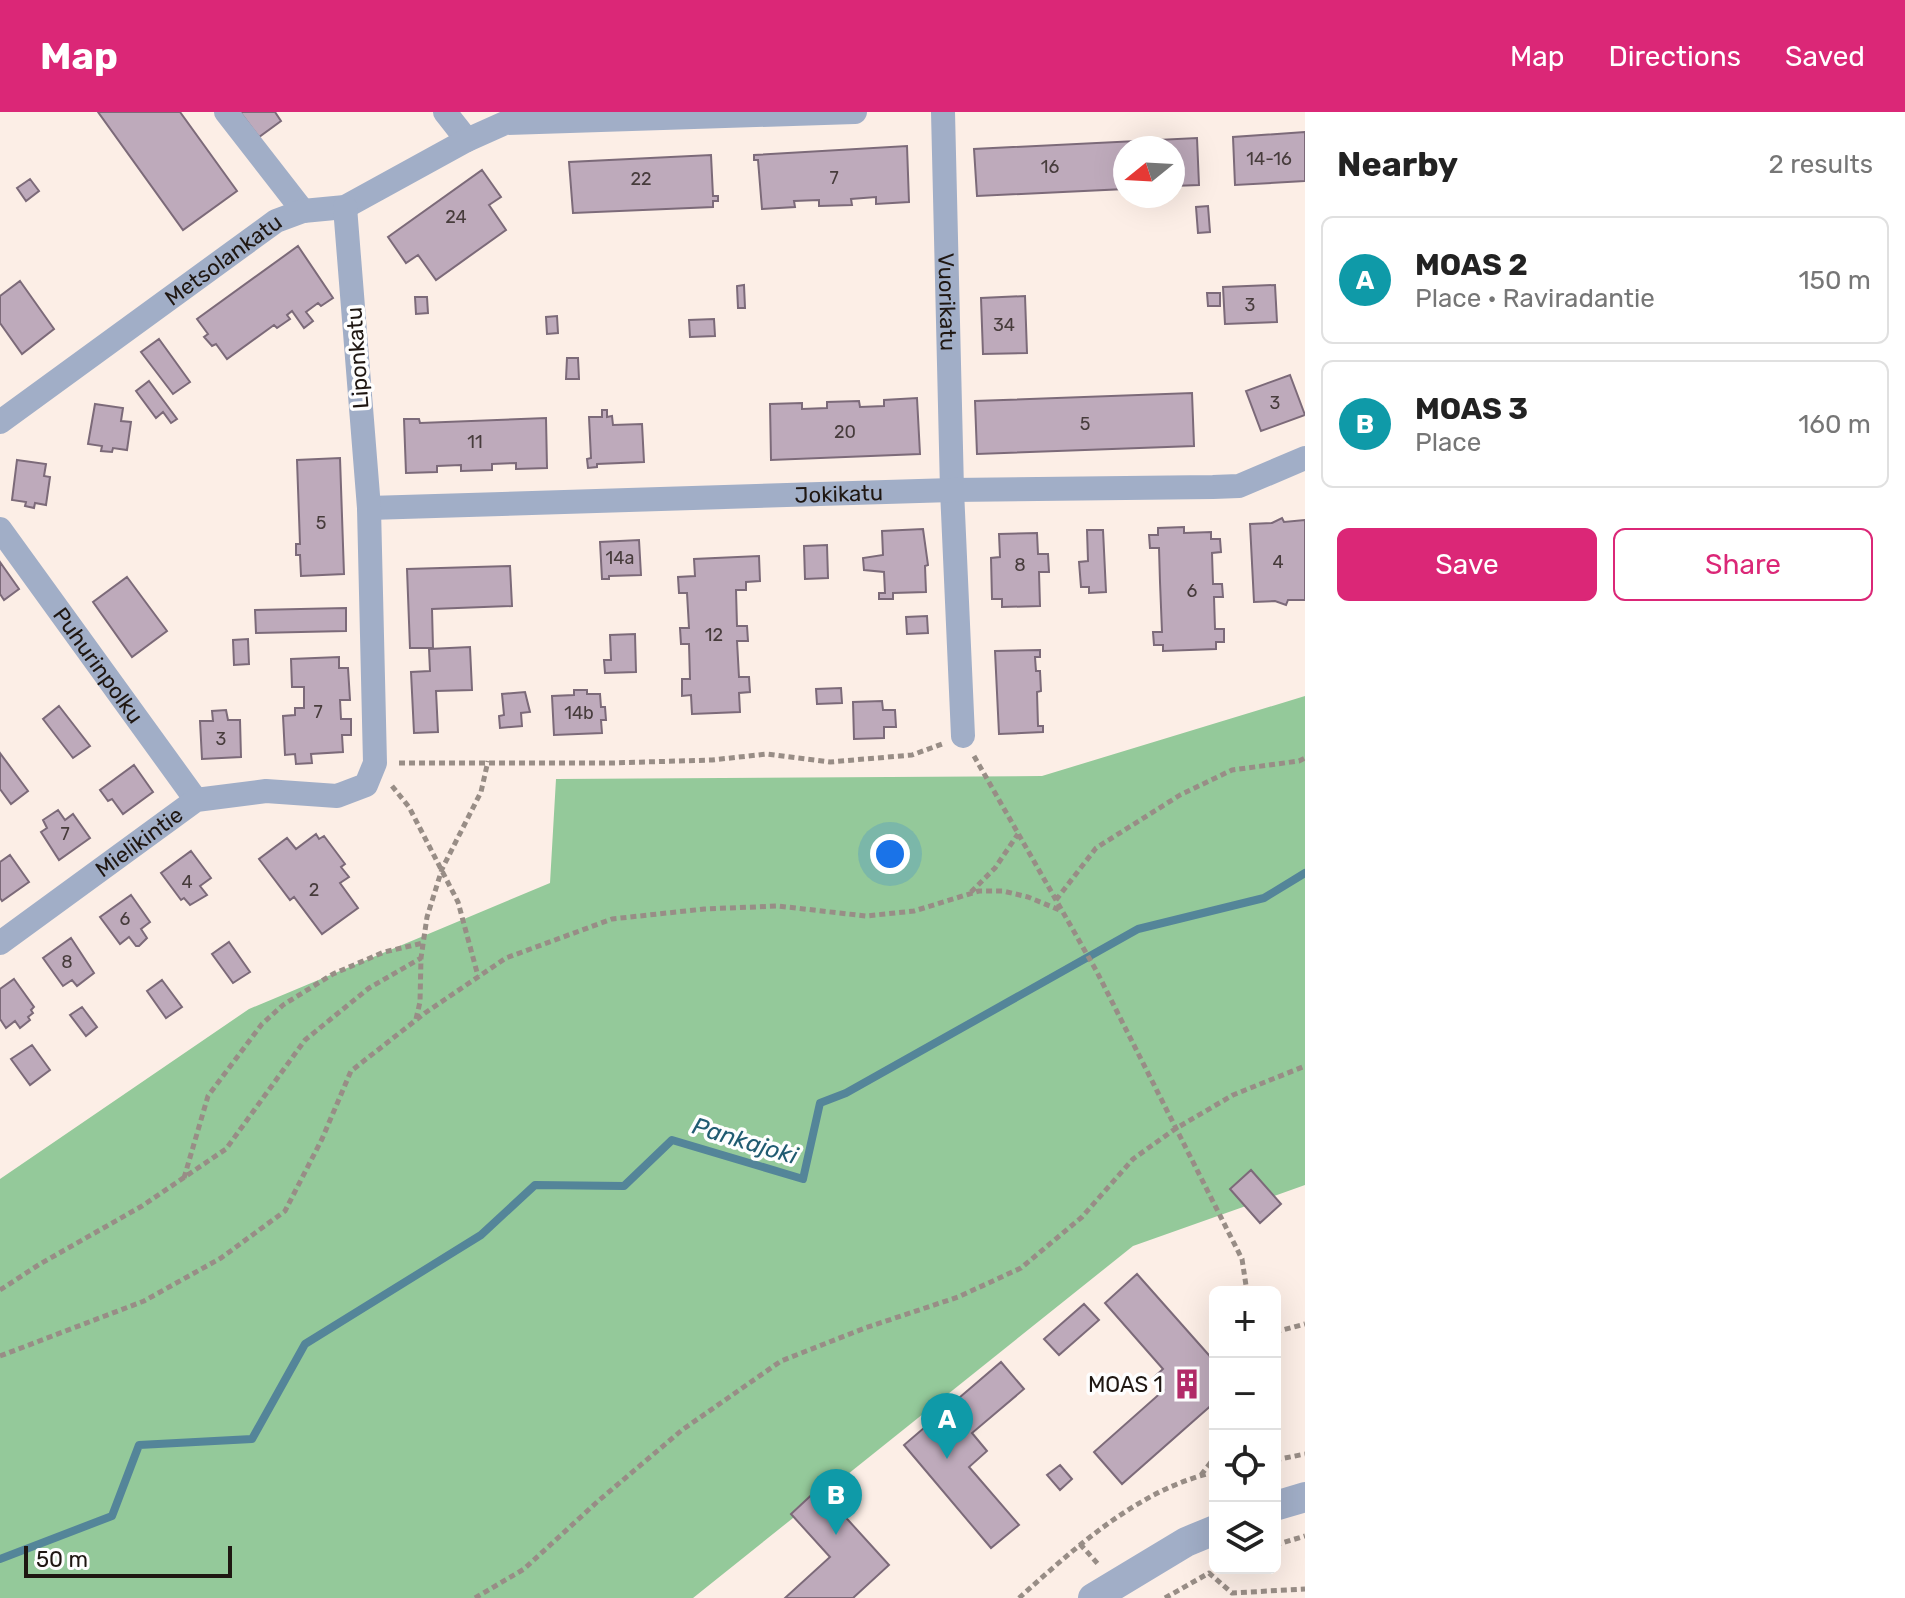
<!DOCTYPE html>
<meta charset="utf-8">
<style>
body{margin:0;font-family:Rubik,sans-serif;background:#f2f2f2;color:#222}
.controls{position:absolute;right:24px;bottom:24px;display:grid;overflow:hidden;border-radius:12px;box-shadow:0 8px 32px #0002}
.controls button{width:72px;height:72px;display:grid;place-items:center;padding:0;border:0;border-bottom:2px solid #e0e0e0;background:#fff;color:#222;font:40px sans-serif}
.compass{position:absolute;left:1113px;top:24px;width:72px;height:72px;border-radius:50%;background:#fff;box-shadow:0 8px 32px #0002;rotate:252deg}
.scale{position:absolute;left:24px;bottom:20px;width:208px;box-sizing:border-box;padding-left:8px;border:4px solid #1f1712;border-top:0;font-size:22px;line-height:28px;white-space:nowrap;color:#1f1712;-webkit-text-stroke:6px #fefefe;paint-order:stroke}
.you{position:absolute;left:890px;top:742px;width:28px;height:28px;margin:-20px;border:6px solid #fff;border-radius:50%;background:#1a73e8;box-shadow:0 0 0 12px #1a73e833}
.badge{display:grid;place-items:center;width:52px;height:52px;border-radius:50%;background:#db2777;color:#fff;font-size:26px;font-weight:700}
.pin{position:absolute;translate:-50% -66px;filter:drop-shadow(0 2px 4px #0008)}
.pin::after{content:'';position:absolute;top:42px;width:28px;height:24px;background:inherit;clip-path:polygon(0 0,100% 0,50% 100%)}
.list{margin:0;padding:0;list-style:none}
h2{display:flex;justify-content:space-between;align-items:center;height:104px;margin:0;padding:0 32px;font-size:34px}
h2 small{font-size:26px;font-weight:400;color:#767676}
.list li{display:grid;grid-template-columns:52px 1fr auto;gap:24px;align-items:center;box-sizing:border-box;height:128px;margin:0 16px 16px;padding:0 16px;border:2px solid #e0e0e0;border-radius:12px}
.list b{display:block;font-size:30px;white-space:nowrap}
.list p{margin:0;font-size:26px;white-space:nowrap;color:#767676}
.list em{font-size:26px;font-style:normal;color:#767676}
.actions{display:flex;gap:16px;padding:24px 32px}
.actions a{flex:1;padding:18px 0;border:2px solid #db2777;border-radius:12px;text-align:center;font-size:28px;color:#db2777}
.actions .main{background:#db2777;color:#fff}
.icon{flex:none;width:44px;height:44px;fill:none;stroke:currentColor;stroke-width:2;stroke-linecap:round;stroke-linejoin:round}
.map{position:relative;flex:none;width:1305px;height:1486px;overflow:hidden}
header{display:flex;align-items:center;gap:48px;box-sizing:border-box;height:112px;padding:0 40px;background:#db2777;color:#fff}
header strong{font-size:38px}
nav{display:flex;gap:44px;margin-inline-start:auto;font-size:28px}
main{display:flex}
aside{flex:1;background:#fff}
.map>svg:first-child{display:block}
</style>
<header>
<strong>Map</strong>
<nav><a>Map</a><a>Directions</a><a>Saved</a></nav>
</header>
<main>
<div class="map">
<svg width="1305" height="1486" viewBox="0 0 1305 1486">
<rect width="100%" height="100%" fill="#fceee6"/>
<path fill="#94c99a" d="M1305 584V1073L1133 1134 693 1486H0V1067L249 897 550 771 556 667 1042 664Z"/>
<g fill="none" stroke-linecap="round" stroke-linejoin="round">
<path stroke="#548599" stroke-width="8" d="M0 1447 112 1404 139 1333 252 1327 305 1232 481 1123 535 1073 624 1074 672 1028 803 1067 820 991 846 981 1138 817 1264 786 1305 761"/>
</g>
<path fill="#beaabb" stroke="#7c6a79" stroke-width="2" d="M98 0H180L237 79 183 118Z
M240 0H275L281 9 259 25Z
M1305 20V69L1235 73 1233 25Z
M1197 26 1199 73 1173 74V36H1125V77L977 84 974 37Z
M907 34 909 90 876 92V85L851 87 852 93 819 94V88L794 89 795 95 762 97 758 48H754V43Z
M711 43 713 84H718V89H713V95L573 101 569 50Z
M482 58 501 85 489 93 506 118 436 168 418 143 406 151 388 125Z
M30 67 39 79 26 89 17 76Z
M1208 94 1210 120 1198 121 1196 95Z
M298 134 333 186 321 194 318 191 306 200 313 209 304 216 292 199 287 203 290 207 277 216 274 213 227 247 216 232 212 234 204 225 208 222 197 207Z
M20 169 54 217 22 242 0 211V184Z
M744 173 745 196H738L737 174Z
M1275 173 1277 210 1225 212 1223 175Z
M1207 181H1220V194H1208Z
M1025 184 1027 241 983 242 981 186Z
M415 185H427L428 201 416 202Z
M557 204 558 221 547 222 546 205Z
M714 207 715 224 690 225 689 208Z
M159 227 190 270 173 282 141 240Z
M567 246H578L579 267H566Z
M1290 263 1305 303 1261 319 1246 279Z
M149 269 177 307 171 311 163 300 156 306 136 279Z
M1192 281 1194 334 977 342 975 289Z
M917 286 920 342 771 348 770 292 802 291V297L827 296V290L859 289 860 295 884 294V288Z
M95 292 123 296 121 309 131 310 127 338 113 336 112 340 101 339 102 334 88 332Z
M602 298H607V305L612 304 613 313 642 312 644 350 597 352V355L588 356 587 347 591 346 589 305H602Z
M546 306 547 356 516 357V351L492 352V358L461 359V353L437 354V360L406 361 404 307H419L420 311Z
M340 346 344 462 301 464 300 443H296V432H300L297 348Z
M17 348 46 352 44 364 50 365 46 393 35 391 34 396 25 394 26 390 12 388Z
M1282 406 1284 410 1305 408V488H1288L1286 493 1275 489 1254 490 1250 412 1272 411Z
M1184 415V421L1211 420V427H1220L1221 440 1212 441 1213 472H1222L1223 485H1214L1215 517H1224V530H1216V537L1163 539V533H1154L1153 520H1162L1160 470 1159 436H1150L1149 423H1158V416Z
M923 417 928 453 925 454 926 480 893 481V487H879V481H885L884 460 864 458 863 446 883 443 882 419Z
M1087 418H1103L1106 480 1089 481V475H1081L1079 450 1088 449Z
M1037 421 1038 442H1048L1049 460H1039L1040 494 1002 495V487H992L991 446 1000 445 999 422Z
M639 428 641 463 609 464V467H602L600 430Z
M827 433 828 466 805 467 804 434Z
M759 444 760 469 746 470V478H736L737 514H747L748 529H737L739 565H749L750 580 739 581 740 600 692 602 691 583 682 584V567H690L689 532H681L680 516H689L687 481H679L678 465 695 464 694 447Z
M0 450 19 477 4 488 0 482Z
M510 454 512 494 432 497 433 536H410L407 457Z
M127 465 167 519 132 545 93 490Z
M346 496V519L256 521 255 498Z
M927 504 928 521 907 522 906 505Z
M635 522 636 560 605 561 604 548H611L610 523Z
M248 527 249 552 234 553 233 528Z
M470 535 472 578 436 579 438 620 414 621 411 560 430 559 429 537Z
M1040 538V545H1035L1036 559H1040L1041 579 1037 580 1038 614H1043V620L999 622 995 539Z
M339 545V556H348L350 588H340L341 607H351V623H342L343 640 311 642 312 651 296 652 295 642 285 643 283 604 295 603V596H304V575H292L291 547Z
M841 576 842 591 817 592 816 577Z
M574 578H587V582H600L601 595H605L606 608H601L602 621 554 623 552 584 574 583Z
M525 580 530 600 521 601 522 614 500 616 499 604 504 603 502 582Z
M882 589 883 598H895L896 615H884V626L854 627 853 590Z
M59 594 90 634 73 646 43 607Z
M226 598 228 608H240L241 645 202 647 200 609H213L212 599Z
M0 641 28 679 11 692 0 677Z
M134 653 153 680 123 702 112 687 108 689 100 678Z
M58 698 65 708 73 702 90 726 59 748 41 720 47 716 43 708Z
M316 722 319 727 324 724 345 752 341 755 349 765 340 771 358 796 322 822 294 785 290 788 259 747 287 726 296 737Z
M191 739 211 766 200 774 207 783 190 793 184 786 181 788 161 761Z
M10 743 29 770 2 789 0 786V750Z
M131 783 150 810 141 817 147 826 139 834H136L129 825 120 832 100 805Z
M71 826 94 861 77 874 72 868 63 874 43 846Z
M229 830 250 860 233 871 212 842Z
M14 867 34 895 31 898 33 901 28 905 30 908 20 916 15 909 6 916 0 907V877Z
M162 868 182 895 166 906 147 879Z
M82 895 97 915 86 924 70 903Z
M32 933 50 958 30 973 11 947Z
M1251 1058 1281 1092 1260 1111 1230 1077Z
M1137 1162 1215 1250V1290L1122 1372 1094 1340 1164 1278 1153 1266 1163 1257 1105 1191Z
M1084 1192 1099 1208 1059 1243 1044 1227Z
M1001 1250 1024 1277 972 1321 987 1339 969 1355 1019 1413 991 1436 904 1333Z
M1060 1353 1072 1367 1060 1378 1047 1363Z
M819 1376 889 1453 853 1486H785L830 1445 791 1402Z"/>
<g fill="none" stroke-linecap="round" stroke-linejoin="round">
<path stroke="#988d86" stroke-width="5" stroke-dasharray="6 4" stroke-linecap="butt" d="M974 644 1097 860 1242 1147 1247 1180
M399 651H611L712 648 767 642 830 650 912 643 942 632
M392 674 409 695 458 790 478 864
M971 780 995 756 1018 722
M1056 788 1096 736 1180 683 1232 658 1299 649 1305 646
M416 907 420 890 421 846 427 805 442 757 481 680 488 649
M184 1066 208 984 262 912 283 893 333 862 384 840 423 831
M0 1178 40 1152 142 1094 226 1037 305 928 369 876 421 846
M1275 1220 1305 1212
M0 1244 144 1189 221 1146 285 1099 322 1027 351 959 425 901 506 846 612 807 704 797 778 794 866 804 914 799 979 779H1003L1028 785 1062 799
M1275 1348 1305 1342
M1201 1363 1215 1345
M1080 1432 1098 1452
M1275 1433 1305 1424
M475 1486 524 1457 597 1390 682 1318 781 1249 865 1216 958 1185 1021 1156 1082 1105 1133 1047 1175 1017 1233 983 1305 954
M1019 1486C1076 1435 1139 1377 1215 1360
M1165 1486 1209 1461 1232 1481 1305 1477"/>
<g stroke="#a1aec7" stroke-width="24">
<path d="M226 0 303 99"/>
<path d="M445 0 467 28"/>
<path id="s1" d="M943 0 952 378 963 624"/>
<path id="s2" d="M0 310 276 109 303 99 345 95 467 28 505 11 855 0"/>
<path id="s3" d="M369 396 952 378 1213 375 1239 374 1305 346"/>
<path id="s4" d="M0 417 196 688"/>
<path id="s5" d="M0 831 196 688 266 679 337 684 366 673 375 651 369 396 345 95"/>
</g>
<path stroke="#a1aec7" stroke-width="30" d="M1275 1394 1305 1385
M1093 1486 1186 1430 1215 1418"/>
</g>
<defs>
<g id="building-bare" transform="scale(2.4)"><path d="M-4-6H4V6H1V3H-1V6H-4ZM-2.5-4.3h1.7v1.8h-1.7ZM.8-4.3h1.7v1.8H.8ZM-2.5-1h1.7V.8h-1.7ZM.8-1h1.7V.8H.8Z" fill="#b42b69" stroke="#fefefe" stroke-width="2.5" paint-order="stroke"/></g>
</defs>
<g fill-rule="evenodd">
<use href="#building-bare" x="1187" y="1272"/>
</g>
<g text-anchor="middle" stroke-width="7" stroke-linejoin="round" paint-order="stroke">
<g font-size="18" fill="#473c3c">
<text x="1269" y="53">14-16</text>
<text x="1050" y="61">16</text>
<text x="834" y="72">7</text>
<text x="641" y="73">22</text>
<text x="456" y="111">24</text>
<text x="1250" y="199">3</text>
<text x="1004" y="219">34</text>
<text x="1275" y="297">3</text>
<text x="1085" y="318">5</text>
<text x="845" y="326">20</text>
<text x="475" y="336">11</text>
<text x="321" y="417">5</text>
<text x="620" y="452">14a</text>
<text x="1278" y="456">4</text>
<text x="1020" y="459">8</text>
<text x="1192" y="485">6</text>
<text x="714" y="529">12</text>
<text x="318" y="606">7</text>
<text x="579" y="607">14b</text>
<text x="221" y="633">3</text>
<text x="65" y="728">7</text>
<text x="187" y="776">4</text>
<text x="314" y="784">2</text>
<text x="125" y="813">6</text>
<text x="67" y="856">8</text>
</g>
<g font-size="22" fill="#1f1712" stroke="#fefefe">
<text dy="8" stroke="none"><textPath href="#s2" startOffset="276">Metsolankatu</textPath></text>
<text dy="8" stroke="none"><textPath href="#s1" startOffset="190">Vuorikatu</textPath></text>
<text transform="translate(357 246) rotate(-94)" y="8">Liponkatu</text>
<text dy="8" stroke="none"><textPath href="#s3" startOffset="470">Jokikatu</textPath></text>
<text dy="8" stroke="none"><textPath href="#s4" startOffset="168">Puhurinpolku</textPath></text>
<text dy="8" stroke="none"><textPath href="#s5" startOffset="172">Mielikintie</textPath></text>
</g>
<g font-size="22" fill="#1f1712" stroke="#fefefe" text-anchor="end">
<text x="1163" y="1280">MOAS 1</text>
</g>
<g font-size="24" font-style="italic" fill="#215c72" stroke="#fefefe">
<text transform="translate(745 1029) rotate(17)" y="8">Pankajoki</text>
</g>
</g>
</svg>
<div class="controls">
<button>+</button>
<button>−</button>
<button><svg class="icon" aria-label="locate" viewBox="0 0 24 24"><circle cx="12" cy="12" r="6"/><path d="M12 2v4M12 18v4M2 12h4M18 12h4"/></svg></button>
<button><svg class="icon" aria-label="layers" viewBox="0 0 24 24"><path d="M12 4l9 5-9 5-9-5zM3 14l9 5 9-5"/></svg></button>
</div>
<svg class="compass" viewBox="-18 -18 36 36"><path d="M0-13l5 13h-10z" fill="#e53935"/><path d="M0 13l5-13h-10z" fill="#767676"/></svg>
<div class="scale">50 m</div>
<div class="you"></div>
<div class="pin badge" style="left:947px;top:1347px;background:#0f9aa8">A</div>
<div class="pin badge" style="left:836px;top:1423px;background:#0f9aa8">B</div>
</div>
<aside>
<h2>Nearby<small>2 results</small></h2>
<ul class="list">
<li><span class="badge" style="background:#0f9aa8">A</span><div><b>MOAS 2</b><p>Place · Raviradantie</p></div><em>150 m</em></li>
<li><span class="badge" style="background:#0f9aa8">B</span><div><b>MOAS 3</b><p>Place</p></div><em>160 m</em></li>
</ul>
<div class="actions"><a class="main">Save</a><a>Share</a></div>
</aside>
</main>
